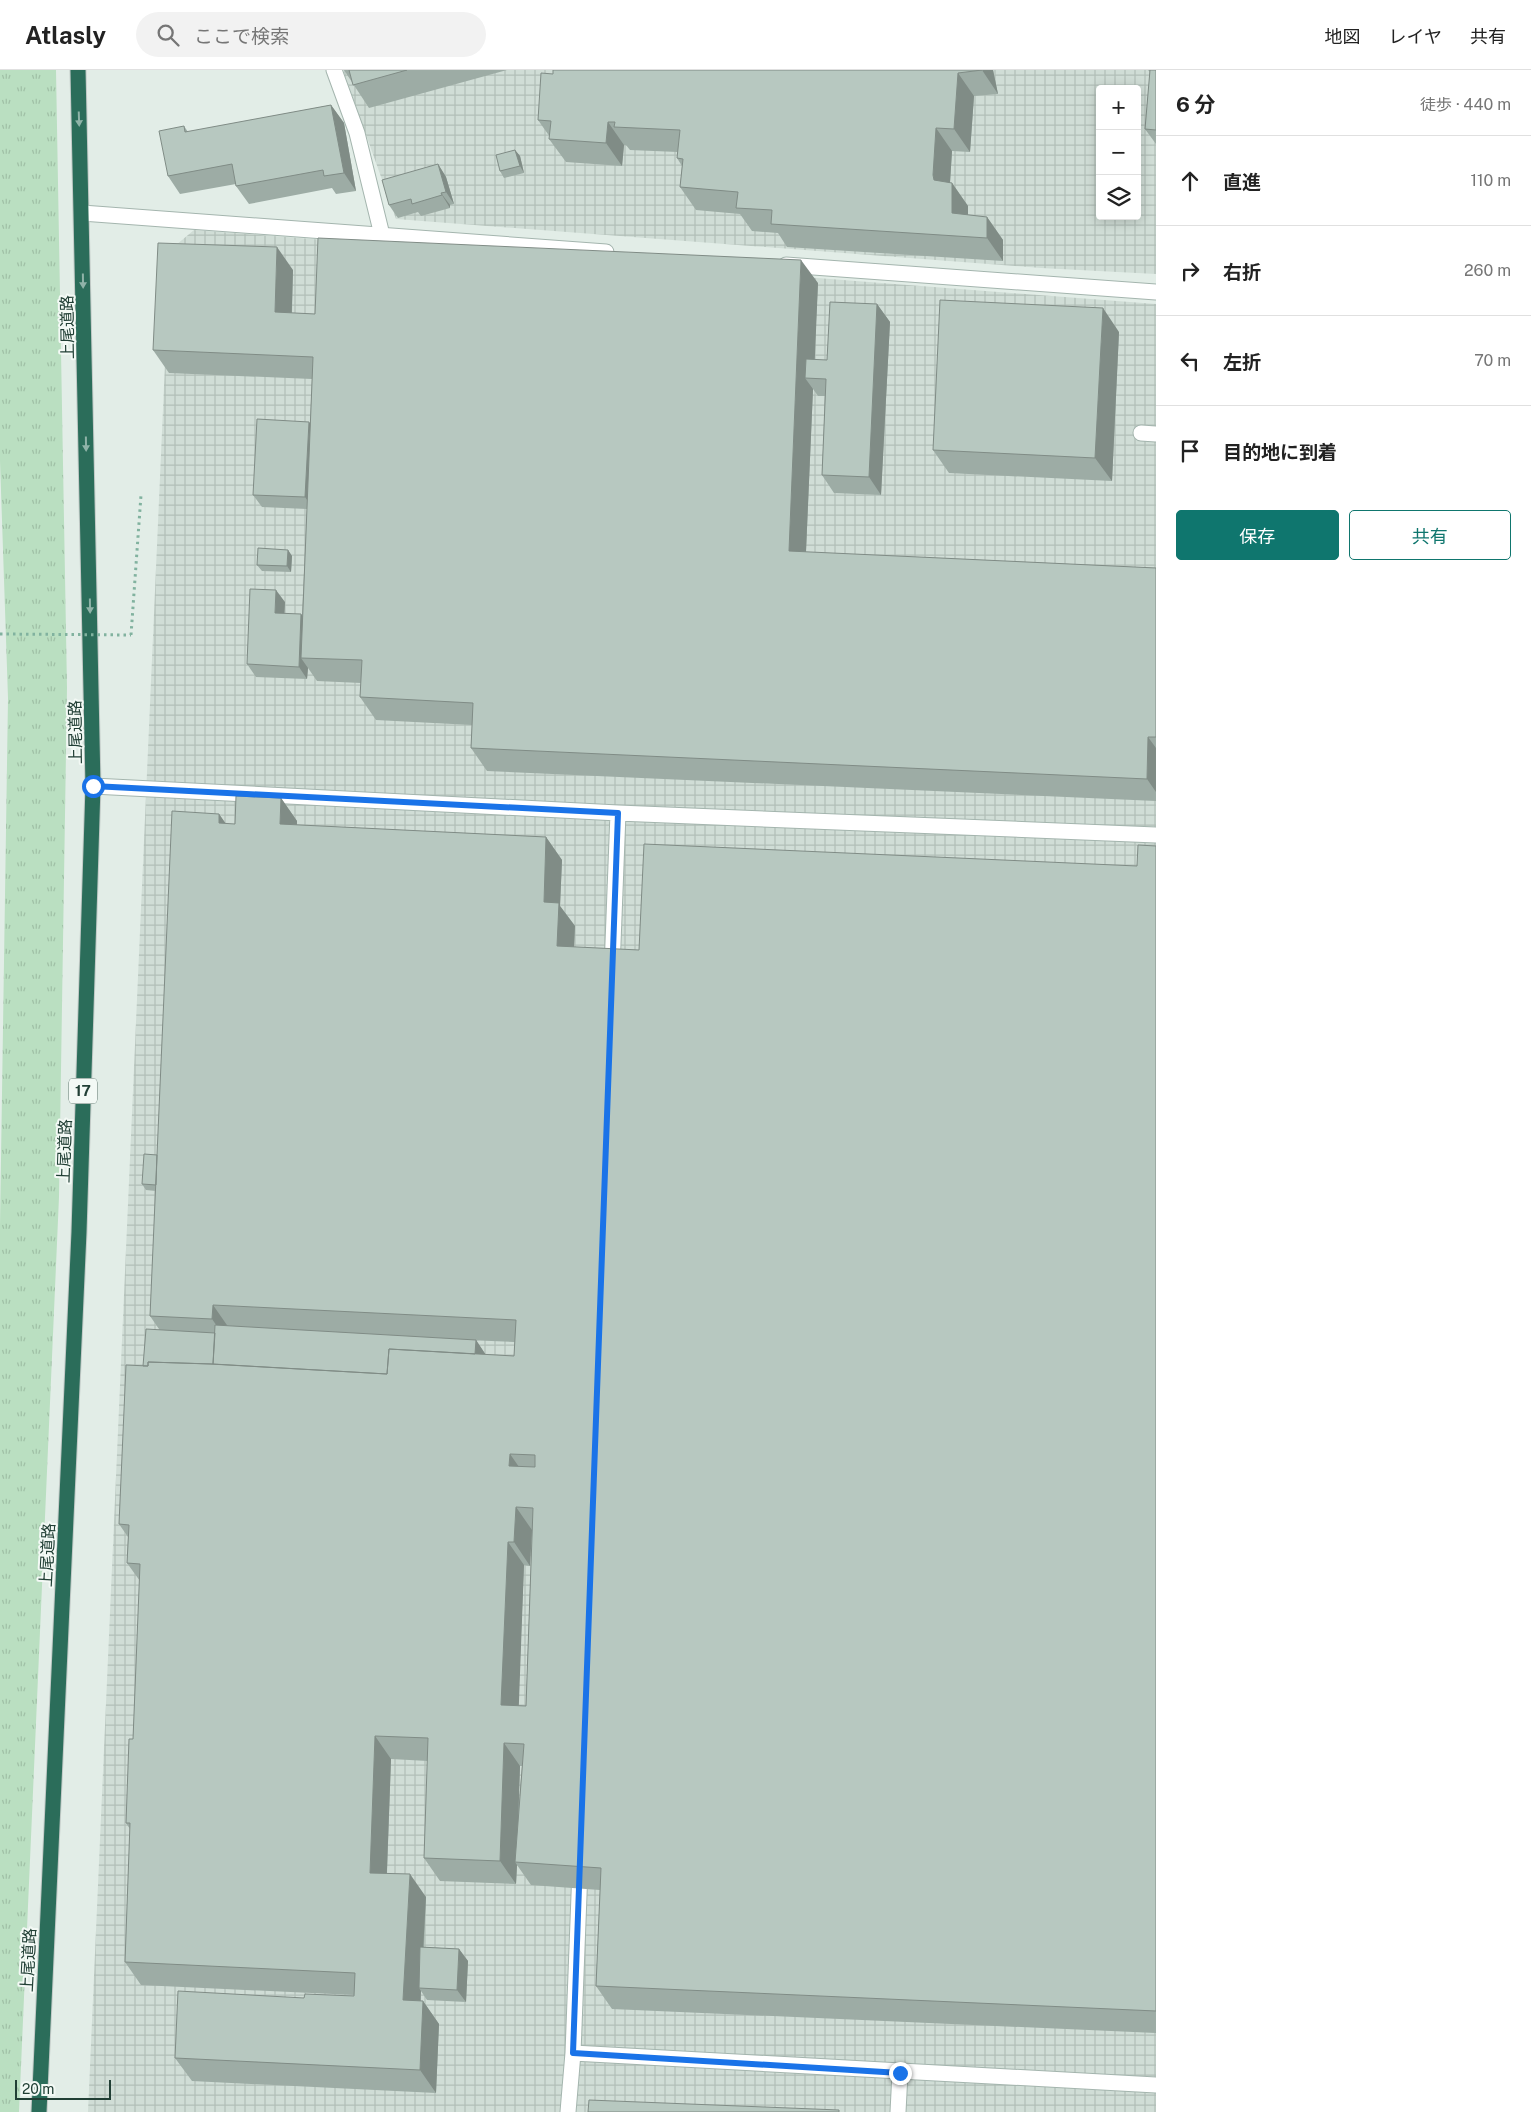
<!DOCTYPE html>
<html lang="ja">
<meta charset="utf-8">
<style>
body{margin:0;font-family:"Public Sans","Noto Sans JP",sans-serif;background:#f2f2f2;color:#222}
.controls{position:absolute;right:15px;top:15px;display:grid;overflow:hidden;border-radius:5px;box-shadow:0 2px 12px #0003}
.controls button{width:45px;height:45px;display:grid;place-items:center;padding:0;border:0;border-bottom:1px solid #e0e0e0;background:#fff;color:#222;font:25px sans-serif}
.scale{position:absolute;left:15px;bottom:12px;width:96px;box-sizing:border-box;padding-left:5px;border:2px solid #213f35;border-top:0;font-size:14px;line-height:18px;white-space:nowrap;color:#213f35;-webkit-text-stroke:4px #f3f9f5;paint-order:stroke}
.stop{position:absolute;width:15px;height:15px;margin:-11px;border:4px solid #1a73e8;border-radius:50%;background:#fff}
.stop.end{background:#1a73e8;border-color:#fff;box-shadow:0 1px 5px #0008}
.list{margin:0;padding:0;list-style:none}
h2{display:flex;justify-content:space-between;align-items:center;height:65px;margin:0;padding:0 20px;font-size:21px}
h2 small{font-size:16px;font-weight:400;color:#767676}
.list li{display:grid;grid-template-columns:32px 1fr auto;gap:15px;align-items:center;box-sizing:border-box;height:90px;padding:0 20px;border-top:1px solid #e0e0e0}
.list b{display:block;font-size:19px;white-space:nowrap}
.list em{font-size:16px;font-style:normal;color:#767676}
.actions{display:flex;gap:10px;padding:15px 20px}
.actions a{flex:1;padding:11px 0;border:1px solid #0f766e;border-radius:5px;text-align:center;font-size:18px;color:#0f766e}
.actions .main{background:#0f766e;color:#fff}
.icon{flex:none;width:28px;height:28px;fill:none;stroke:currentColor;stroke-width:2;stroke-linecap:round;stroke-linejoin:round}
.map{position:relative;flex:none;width:1156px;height:2042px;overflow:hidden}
header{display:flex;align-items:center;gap:30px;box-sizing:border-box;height:70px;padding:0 25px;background:#fff;border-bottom:1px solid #e0e0e0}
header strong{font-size:24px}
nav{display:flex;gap:28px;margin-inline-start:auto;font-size:18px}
.search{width:350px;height:45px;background:#f2f2f2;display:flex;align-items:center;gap:12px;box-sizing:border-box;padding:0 18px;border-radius:28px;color:#767676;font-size:19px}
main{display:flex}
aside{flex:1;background:#fff}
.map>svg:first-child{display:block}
</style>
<header>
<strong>Atlasly</strong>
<div class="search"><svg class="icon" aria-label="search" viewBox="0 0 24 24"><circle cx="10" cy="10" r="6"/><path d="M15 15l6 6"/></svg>ここで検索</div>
<nav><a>地図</a><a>レイヤ</a><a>共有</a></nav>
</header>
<main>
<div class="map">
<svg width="1156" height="2042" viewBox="0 0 1156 2042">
<defs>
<pattern id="industrial-grid" width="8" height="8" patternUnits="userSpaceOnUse" patternTransform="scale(1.25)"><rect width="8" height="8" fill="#d0ddd6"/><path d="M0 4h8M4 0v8" fill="none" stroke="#b2bfb8"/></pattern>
<pattern id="grass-tufts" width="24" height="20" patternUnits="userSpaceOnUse" patternTransform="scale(1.25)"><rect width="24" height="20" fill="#badfc1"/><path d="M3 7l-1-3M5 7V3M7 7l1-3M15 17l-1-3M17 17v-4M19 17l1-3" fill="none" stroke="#a0c0a6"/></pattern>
</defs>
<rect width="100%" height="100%" fill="#e2ede7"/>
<path fill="url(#industrial-grid)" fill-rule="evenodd" d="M343 0H1156V204L1041 198 396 149ZM1100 19H1137V146H1100Z
M194 160 1156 234V2042H88L170 180Z"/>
<path fill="url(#grass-tufts)" d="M0 0H56L67 618 59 1127 19 2042H0V1155L8 628 0 391Z"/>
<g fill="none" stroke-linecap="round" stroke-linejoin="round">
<g stroke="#a4b5ae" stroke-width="17">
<path id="lane" d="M334 0 357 63 382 165
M1141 363 1156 364
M93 716 618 743 1156 765
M612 899 618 743
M573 1983 1156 2015
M568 2042 573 1983 580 1799
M898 2042 900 2003"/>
</g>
<g stroke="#a4b5ae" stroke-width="17">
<path id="street" d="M82 143 606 182
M786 195 1156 222"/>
</g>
<g stroke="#c1c9c6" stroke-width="17">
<path id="highway" d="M39 2042 79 1162 93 716 78 0"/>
</g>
<path stroke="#81b29f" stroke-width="3" stroke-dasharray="2.5 4" stroke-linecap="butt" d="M131 565 141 425"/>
<use href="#lane" stroke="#fff" stroke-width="15"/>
<use href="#street" stroke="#fff" stroke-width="15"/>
<use href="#highway" stroke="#2b6d5a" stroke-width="15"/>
<path stroke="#81b29f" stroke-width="3" stroke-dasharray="2.5 4" stroke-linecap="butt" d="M0 564 131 565"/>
</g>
<path fill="#9daca5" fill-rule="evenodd" d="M344 0H507L369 38Z
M993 0 998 24 974 26 970 82 952 81 950 113H952L968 136V145L987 147 1003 170V191L787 177 778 163 752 161 740 144 696 140 680 117 682 96 677 88 678 82 630 80 626 75H624L622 96 566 92 549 69 550 67 538 50 553 4Z
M1148 0H1156V74L1145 59 1150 2Z
M331 35 344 53 356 121 336 124 332 118 249 134 236 116V114L180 124 168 106 184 56 188 62Z
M515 80 520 86 524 103 504 108 500 101Z
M438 94 446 107 454 134 450 135V138L421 146 418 142 398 148 389 135Z
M293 200 292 243 315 244 818 213 814 290H827L877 234 890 252 881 425 834 423 822 405 825 326H818L813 319 806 482 1156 498V731L487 701 471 678 472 655 376 650 360 627 361 613 317 611 308 598 307 609 256 607 247 594 285 532 284 543 302 545 307 439 262 437 253 425 309 352 310 354 312 309 169 303 153 280Z
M1119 262 1112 411 949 403 933 380Z
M288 480 292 486 291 502 262 501 257 495Z
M281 728 297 751V755L546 767 562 790 560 836 575 856 574 877 639 880 1137 796 1156 776V1963L612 1939 596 1916 600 1820 531 1815 517 1795 516 1814 440 1811 424 1788 428 1691 391 1689 387 1803 426 1827 424 1877 459 1879 468 1891 466 1932 427 1930 421 1921V1931H423L439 1954 436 2023 192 2011 175 1988 304 1928 354 1926V1925L141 1915 125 1892 130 1759 126 1753 133 1669 140 1511 127 1493 128 1467 119 1454 143 1296 159 1259 150 1246 156 1121 146 1120 142 1114 157 1085 219 744 226 754H235ZM467 1270 515 1272 514 1286 485 1284 476 1270ZM532 1460 526 1636 518 1635 524 1495 530 1496ZM520 1696H522L518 1744Z"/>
<path fill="#808c86" d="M982 0H993L998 24Z
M958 3 974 26 970 82 954 59Z
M331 35 344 53 356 121 344 103Z
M608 52 624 75 622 96 606 73Z
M936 58 952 81 949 128 934 110 933 105Z
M515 80 520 86 524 103 520 96Z
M438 94 446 107 454 134 446 122Z
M952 113 968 136V166L952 143Z
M441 123 450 135V138L442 125Z
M987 147 1003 170V191L987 168Z
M277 177 293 200 291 265 275 242Z
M801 190 818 213 814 308H805L813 319 805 504 789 481Z
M877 234 890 252 881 425 869 407Z
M1103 238 1119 262 1112 411 1095 388Z
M309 352 317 364 314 440 305 427Z
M288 480 292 486 291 502 287 496Z
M276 520 285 532 284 555 275 543Z
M301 544 310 556 301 588 308 598 307 609 299 597Z
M1148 667 1156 678V722L1147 709Z
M281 728 297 751 296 777 280 754Z
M219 744 235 767 219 753Z
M546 767 562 790 560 836 575 856 573 899 557 876 544 832Z
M213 1235 229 1258 228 1272 212 1249Z
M476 1270 488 1288 474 1289Z
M510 1384 526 1407 509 1396Z
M516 1437 532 1460 530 1496 514 1472Z
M508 1472 524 1495 518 1658 501 1635Z
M375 1666 391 1689 386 1826 370 1803Z
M504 1673 520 1696 517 1792H515L517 1795 516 1814 500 1791Z
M410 1804 426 1827 421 1918H419L421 1921 419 1953 403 1930Z
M459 1879 468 1891 466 1932 457 1920Z
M423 1931 439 1954 436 2023 420 2000Z"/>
<path fill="#b7c8c0" stroke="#808c86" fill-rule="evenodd" d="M349 0H407L353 15Z
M553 0H982L958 3 954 59 936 58 933 105 934 110 952 113V143L987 147V168L771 154 772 140 736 138 738 122 680 117 683 89 677 88 680 60 614 57 615 52H608L606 73 549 69 551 51 538 50 541 3 553 4Z
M1150 0H1156V60L1145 59Z
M331 35 344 103 324 106 323 100 236 116 232 94 168 106 159 61 184 56 185 62Z
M515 80 520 96 500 101 496 85Z
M438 94 446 122 441 123 442 125 412 134 411 129 389 135 382 110Z
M318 168 801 190 789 481 1156 498V667H1148L1147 709 471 678 473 633 360 627 362 590 301 588 313 287 153 280 158 173 277 177 275 242 315 244Z
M940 230 1103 238 1095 388 933 380Z
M830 232 877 234 869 407 822 405 826 309 805 308 806 289 827 290Z
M257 349 309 352 305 427 253 425Z
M258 478 288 480 287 496 257 495Z
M250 519 276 520 275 543 301 544 299 597 247 594Z
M236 726 281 728 280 754 546 767 544 832 559 833 557 876 639 880 644 774 1137 796 1138 775 1156 776V1941L596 1916 601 1798 515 1792 524 1674 504 1673 500 1791 424 1788 428 1668 375 1666 370 1803 410 1804 403 1930 423 1931 420 2000 175 1988 178 1921 304 1928 305 1924 354 1926 355 1903 125 1892 130 1753H126L129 1669H133L140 1494 127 1493 129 1455 119 1454 126 1295 148 1296V1292L210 1294 387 1304 389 1279 514 1286 516 1250 213 1235 212 1249 150 1246 172 741 219 744V753L235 754ZM510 1384 535 1385V1397L509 1396ZM516 1437 533 1438 526 1636 501 1635 508 1472H514Z
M144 1084 157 1085 156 1115 142 1114Z
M215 1255 476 1270 475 1284 389 1279 387 1304 213 1294Z
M146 1259 215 1263 213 1294 148 1292V1296H143Z
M420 1877 459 1879 457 1920 419 1918Z
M589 2030 839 2040V2042H588Z"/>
<defs><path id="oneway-solid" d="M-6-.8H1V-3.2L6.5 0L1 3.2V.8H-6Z" transform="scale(1.25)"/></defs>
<g fill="#8fb3a8">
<use href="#oneway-solid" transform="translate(79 49) rotate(88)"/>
<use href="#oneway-solid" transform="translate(83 211) rotate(89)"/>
<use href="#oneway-solid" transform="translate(86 374) rotate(89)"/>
<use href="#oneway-solid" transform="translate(90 536) rotate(89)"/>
</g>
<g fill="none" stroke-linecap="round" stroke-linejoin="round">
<path stroke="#1a73e8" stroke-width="6" d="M93 716 618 743 573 1983 900 2003"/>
</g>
<g text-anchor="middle" stroke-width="4" stroke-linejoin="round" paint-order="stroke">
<rect fill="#f3f9f5" stroke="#60776f" stroke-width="1" x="69" y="1008.5" width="28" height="25" rx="4"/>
<g font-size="15" font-weight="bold" fill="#213f35">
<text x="83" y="1026">17</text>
</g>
<g font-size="16" fill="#213f35" stroke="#f3f9f5">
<text transform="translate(67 257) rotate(-91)" y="6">上尾道路</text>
<text transform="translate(75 662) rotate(-91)" y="6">上尾道路</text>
<text transform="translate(64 1081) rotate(-88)" y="6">上尾道路</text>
<text transform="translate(47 1485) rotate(-87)" y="6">上尾道路</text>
<text transform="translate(28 1890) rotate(-87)" y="6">上尾道路</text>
</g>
</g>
</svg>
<div class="controls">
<button>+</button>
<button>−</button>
<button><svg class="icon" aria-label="layers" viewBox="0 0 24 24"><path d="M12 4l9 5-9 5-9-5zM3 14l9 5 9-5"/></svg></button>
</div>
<div class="scale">20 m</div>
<div class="stop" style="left:93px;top:716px"></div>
<div class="stop end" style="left:900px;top:2003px"></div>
</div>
<aside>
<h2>6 分<small>徒歩 · 440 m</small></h2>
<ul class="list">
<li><svg class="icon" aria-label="ahead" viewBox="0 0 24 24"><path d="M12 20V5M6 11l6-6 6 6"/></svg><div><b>直進</b></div><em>110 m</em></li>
<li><svg class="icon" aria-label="right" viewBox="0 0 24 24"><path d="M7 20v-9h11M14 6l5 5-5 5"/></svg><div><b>右折</b></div><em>260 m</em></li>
<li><svg class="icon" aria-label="left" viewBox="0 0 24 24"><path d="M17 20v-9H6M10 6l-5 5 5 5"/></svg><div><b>左折</b></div><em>70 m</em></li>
<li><svg class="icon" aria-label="arrive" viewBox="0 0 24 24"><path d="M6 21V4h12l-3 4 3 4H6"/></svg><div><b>目的地に到着</b></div></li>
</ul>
<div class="actions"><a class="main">保存</a><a>共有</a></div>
</aside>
</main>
